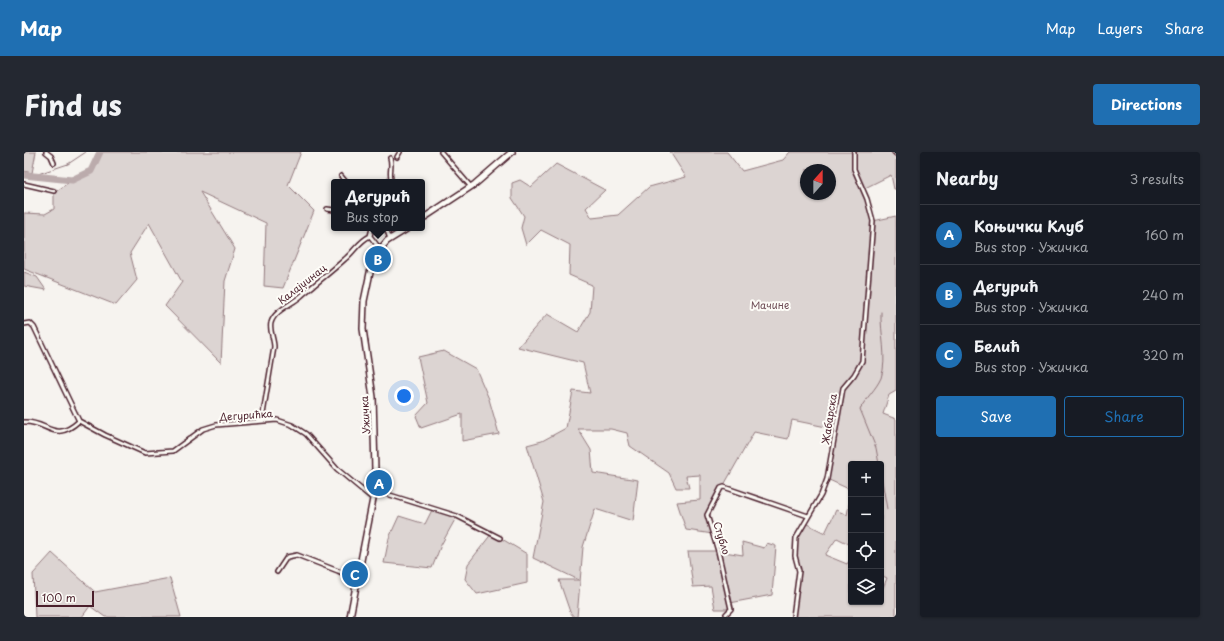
<!DOCTYPE html>
<meta charset="utf-8">
<style>
body{margin:0;font-family:"Playpen Sans",sans-serif;background:#242831;color:#f1f3f6}
.controls{position:absolute;right:12px;bottom:12px;display:grid;overflow:hidden;border-radius:4px;box-shadow:0 1px 3px #0004}
.controls button{width:36px;height:36px;display:grid;place-items:center;padding:0;border:0;border-bottom:1px solid #363941;background:#171b24;color:#f1f3f6;font:20px sans-serif}
.compass{position:absolute;left:776px;top:12px;width:36px;height:36px;border-radius:50%;background:#171b24;box-shadow:0 1px 3px #0004;rotate:21deg}
.scale{position:absolute;left:12px;bottom:10px;width:58px;box-sizing:border-box;padding-left:4px;border:2px solid #4a1f2b;border-top:0;font-size:11px;line-height:14px;white-space:nowrap;color:#4a1f2b;-webkit-text-stroke:3px #fdfcf7;paint-order:stroke}
.you{position:absolute;left:380px;top:244px;width:14px;height:14px;margin:-10px;border:3px solid #fff;border-radius:50%;background:#1a73e8;box-shadow:0 0 0 6px #1a73e833}
.badge{display:grid;place-items:center;width:26px;height:26px;border-radius:50%;background:#1f6fb2;color:#fff;font-size:13px;font-weight:700}
.pin{position:absolute;translate:-50% -50%;border:2px solid #fff;box-shadow:0 1px 4px #0006}
.popup{position:absolute;left:307px;top:27px;width:94px;height:52px;box-sizing:border-box;display:grid;place-content:center;border-radius:4px;background:#171b24;filter:drop-shadow(0 1px 3px #0005);font-size:13px;white-space:nowrap;color:#9ea1a6}
.popup b{font-size:15px;color:#f1f3f6}
.popup::after{content:'';position:absolute;left:50%;top:100%;margin-left:-8px;border:8px solid transparent;border-top-color:#171b24}
.list{margin:0;padding:0;list-style:none}
h2{display:flex;justify-content:space-between;align-items:center;height:52px;margin:0;padding:0 16px;font-size:17px}
h2 small{font-size:13px;font-weight:400;color:#9ea1a6}
.list li{display:grid;grid-template-columns:26px 1fr auto;gap:12px;align-items:center;box-sizing:border-box;height:60px;padding:0 16px;border-top:1px solid #363941}
.list b{display:block;font-size:15px;white-space:nowrap}
.list p{margin:0;font-size:13px;white-space:nowrap;color:#9ea1a6}
.list em{font-size:13px;font-style:normal;color:#9ea1a6}
.actions{display:flex;gap:8px;padding:12px 16px}
.actions a{flex:1;padding:9px 0;border:1px solid #1f6fb2;border-radius:4px;text-align:center;font-size:14px;color:#1f6fb2}
.actions .main{background:#1f6fb2;color:#fff}
.icon{flex:none;width:22px;height:22px;fill:none;stroke:currentColor;stroke-width:2;stroke-linecap:round;stroke-linejoin:round}
.map{position:relative;flex:none;width:872px;height:465px;overflow:hidden;border-radius:4px}
header{display:flex;align-items:center;gap:24px;box-sizing:border-box;height:56px;padding:0 20px;background:#1f6fb2;color:#fff}
header strong{font-size:19px}
nav{display:flex;gap:22px;margin-inline-start:auto;font-size:14px}
.intro{display:flex;align-items:center;justify-content:space-between;box-sizing:border-box;height:96px;padding:0 24px}
h1{margin:0;font-size:28px}
.button{padding:10px 18px;border-radius:4px;background:#1f6fb2;color:#fff;font-size:14px;font-weight:700}
main{display:flex;gap:24px;padding:0 24px}
aside{flex:1;background:#171b24;border-radius:4px;box-shadow:0 1px 3px #0004}
.map>svg:first-child{display:block}
</style>
<header>
<strong>Map</strong>
<nav><a>Map</a><a>Layers</a><a>Share</a></nav>
</header>
<div class="intro"><h1>Find us</h1><a class="button">Directions</a></div>
<main>
<div class="map">
<svg width="872" height="465" viewBox="0 0 872 465">
<rect width="100%" height="100%" fill="#f6f3ef"/>
<filter id="ink" filterUnits="userSpaceOnUse"><feTurbulence type="fractalNoise" baseFrequency=".025" numOctaves="2"/><feDisplacementMap in="SourceGraphic" scale="8" xChannelSelector="R" yChannelSelector="G"/><feConvolveMatrix kernelMatrix="1 2 1 2 8 2 1 2 1" color-interpolation-filters="sRGB"/></filter>
<g filter="url(#ink)">
<path fill="#dcd4d2" stroke="#937a7e" fill-rule="evenodd" d="M0 0H12L8 21 0 19Z
M76 0H277L264 33 290 59 259 136 240 134 242 71 176 40 211 97 201 129 197 211 141 154 158 130 125 71 106 101 113 128 92 153 0 117V61L21 62 30 57V41L48 28 67 19Z
M646 0H703L718 19 759 8 766 0H872V37H870L867 23 839 37 849 69 872 64V239L865 243 859 262 872 267V465H769L775 419 771 404 772 386 781 371 801 381 812 358 823 363 827 343V393L813 386 801 403 823 412 827 406V450H857V435L859 436 863 426 857 423V312H827V338L803 327 812 277 768 268 764 287 730 280 683 363 689 382 662 378 653 350 676 348V323L662 324 665 336H652L645 321 606 294 603 281 587 277H554L567 298 569 321 614 328 609 369 571 357 559 395 553 465H550L546 460 535 428H555L509 406 520 350 503 293 518 289 542 276 549 239 566 241 559 211 494 195 523 162 554 180 566 160 568 133 545 123 546 93 517 78 502 93 497 76 500 64 488 46V31L496 28 507 35 532 12 581 38 562 56 568 66 594 63 625 35 662 25ZM782 18H806V42H782Z
M0 120 13 125 22 138 0 134Z
M420 199 452 217 465 247 475 282 438 289V262L397 276 392 264 404 251 394 205Z
M409 356 433 364 417 393 408 416 360 411 365 386 375 364 401 372Z
M468 381 503 402V431L453 442 441 427 444 412Z
M718 390 740 396 743 391 752 394 748 443 706 451 707 457H691L687 434 669 435 664 399H694L719 403Z
M28 401 71 440 146 426 157 465H81L66 454 58 465H11L9 422Z"/>
<g fill="none" stroke-linecap="round" stroke-linejoin="round">
<path stroke="#8e7378" stroke-width="1" d="M8 24 44 12 62 0
M855 312 852 296 836 257C842 246 852 237 857 226 864 206 856 181 857 160
M857 323 863 357"/>
<path stroke="#bbabac" stroke-width="7" d="M0 23 48 28 67 19 76 0"/>
<g stroke="#4a1f2b" stroke-width="6">
<path id="minor" d="M22 0 27 4 30 11
M417 0 447 35
M870 0 872 2
M373 5 376 0
M366 6C369 14 364 22 368 30
M317 24 322 30
M0 32 30 39
M303 57 310 58
M362 76 366 87
M346 84 348 76
M0 172 6 171 10 175 55 269 81 283 121 301 149 299 179 277 192 273 253 268 268 273 282 282 313 317 349 347
M238 268 250 195C250 187 245 178 247 171 250 159 268 152 276 145 291 132 307 120 321 107 330 100 335 89 346 84L356 97
M0 270C24 269 30 292 55 269
M350 338 433 364 476 386
M253 420 263 405 273 403 314 419 333 428
M702 462 707 457 694 399 683 363 697 336 700 335 784 364
M769 465 775 419 771 404 772 386 797 343 803 327 819 236 830 223 838 209 849 69 843 47 830 17V0"/>
</g>
<g stroke="#4a1f2b" stroke-width="8">
<path id="primary" d="M398 67 451 32 488 0
M326 465 349 347 351 318 349 245 339 177 340 149 347 116 354 100 363 89 384 76"/>
</g>
<use href="#minor" stroke="#fdfcf7" stroke-width="3"/>
<use href="#primary" stroke="#fdfcf7" stroke-width="5"/>
</g>
</g>
<g text-anchor="middle" stroke-width="4" stroke-linejoin="round" paint-order="stroke">
<g font-size="10" fill="#4a1f2b" stroke="#fdfcf7">
<text transform="translate(278 132) rotate(-38)" y="4">Калајџинац</text>
<text transform="translate(222 263) rotate(-4)" y="4">Дегурићка</text>
<text transform="translate(341 263) rotate(-93)" y="4">Ужичка</text>
<text transform="translate(805 267) rotate(-81)" y="4">Жабарска</text>
<text transform="translate(698 386) rotate(73)" y="4">Стубло</text>
</g>
<g font-size="10" fill="#6e4c55" stroke="#fdfcf7">
<text x="746" y="157">Мачине</text>
</g>
</g>
</svg>
<div class="controls">
<button>+</button>
<button>−</button>
<button><svg class="icon" aria-label="locate" viewBox="0 0 24 24"><circle cx="12" cy="12" r="6"/><path d="M12 2v4M12 18v4M2 12h4M18 12h4"/></svg></button>
<button><svg class="icon" aria-label="layers" viewBox="0 0 24 24"><path d="M12 4l9 5-9 5-9-5zM3 14l9 5 9-5"/></svg></button>
</div>
<svg class="compass" viewBox="-18 -18 36 36"><path d="M0-13l5 13h-10z" fill="#e53935"/><path d="M0 13l5-13h-10z" fill="#9ea1a6"/></svg>
<div class="scale">100 m</div>
<div class="you"></div>
<div class="pin badge" style="left:355px;top:331px">A</div>
<div class="pin badge" style="left:354px;top:107px">B</div>
<div class="popup"><b>Дегурић</b>Bus stop</div>
<div class="pin badge" style="left:331px;top:422px">C</div>
</div>
<aside>
<h2>Nearby<small>3 results</small></h2>
<ul class="list">
<li><span class="badge">A</span><div><b>Коњички Клуб</b><p>Bus stop · Ужичка</p></div><em>160 m</em></li>
<li><span class="badge">B</span><div><b>Дегурић</b><p>Bus stop · Ужичка</p></div><em>240 m</em></li>
<li><span class="badge">C</span><div><b>Белић</b><p>Bus stop · Ужичка</p></div><em>320 m</em></li>
</ul>
<div class="actions"><a class="main">Save</a><a>Share</a></div>
</aside>
</main>
